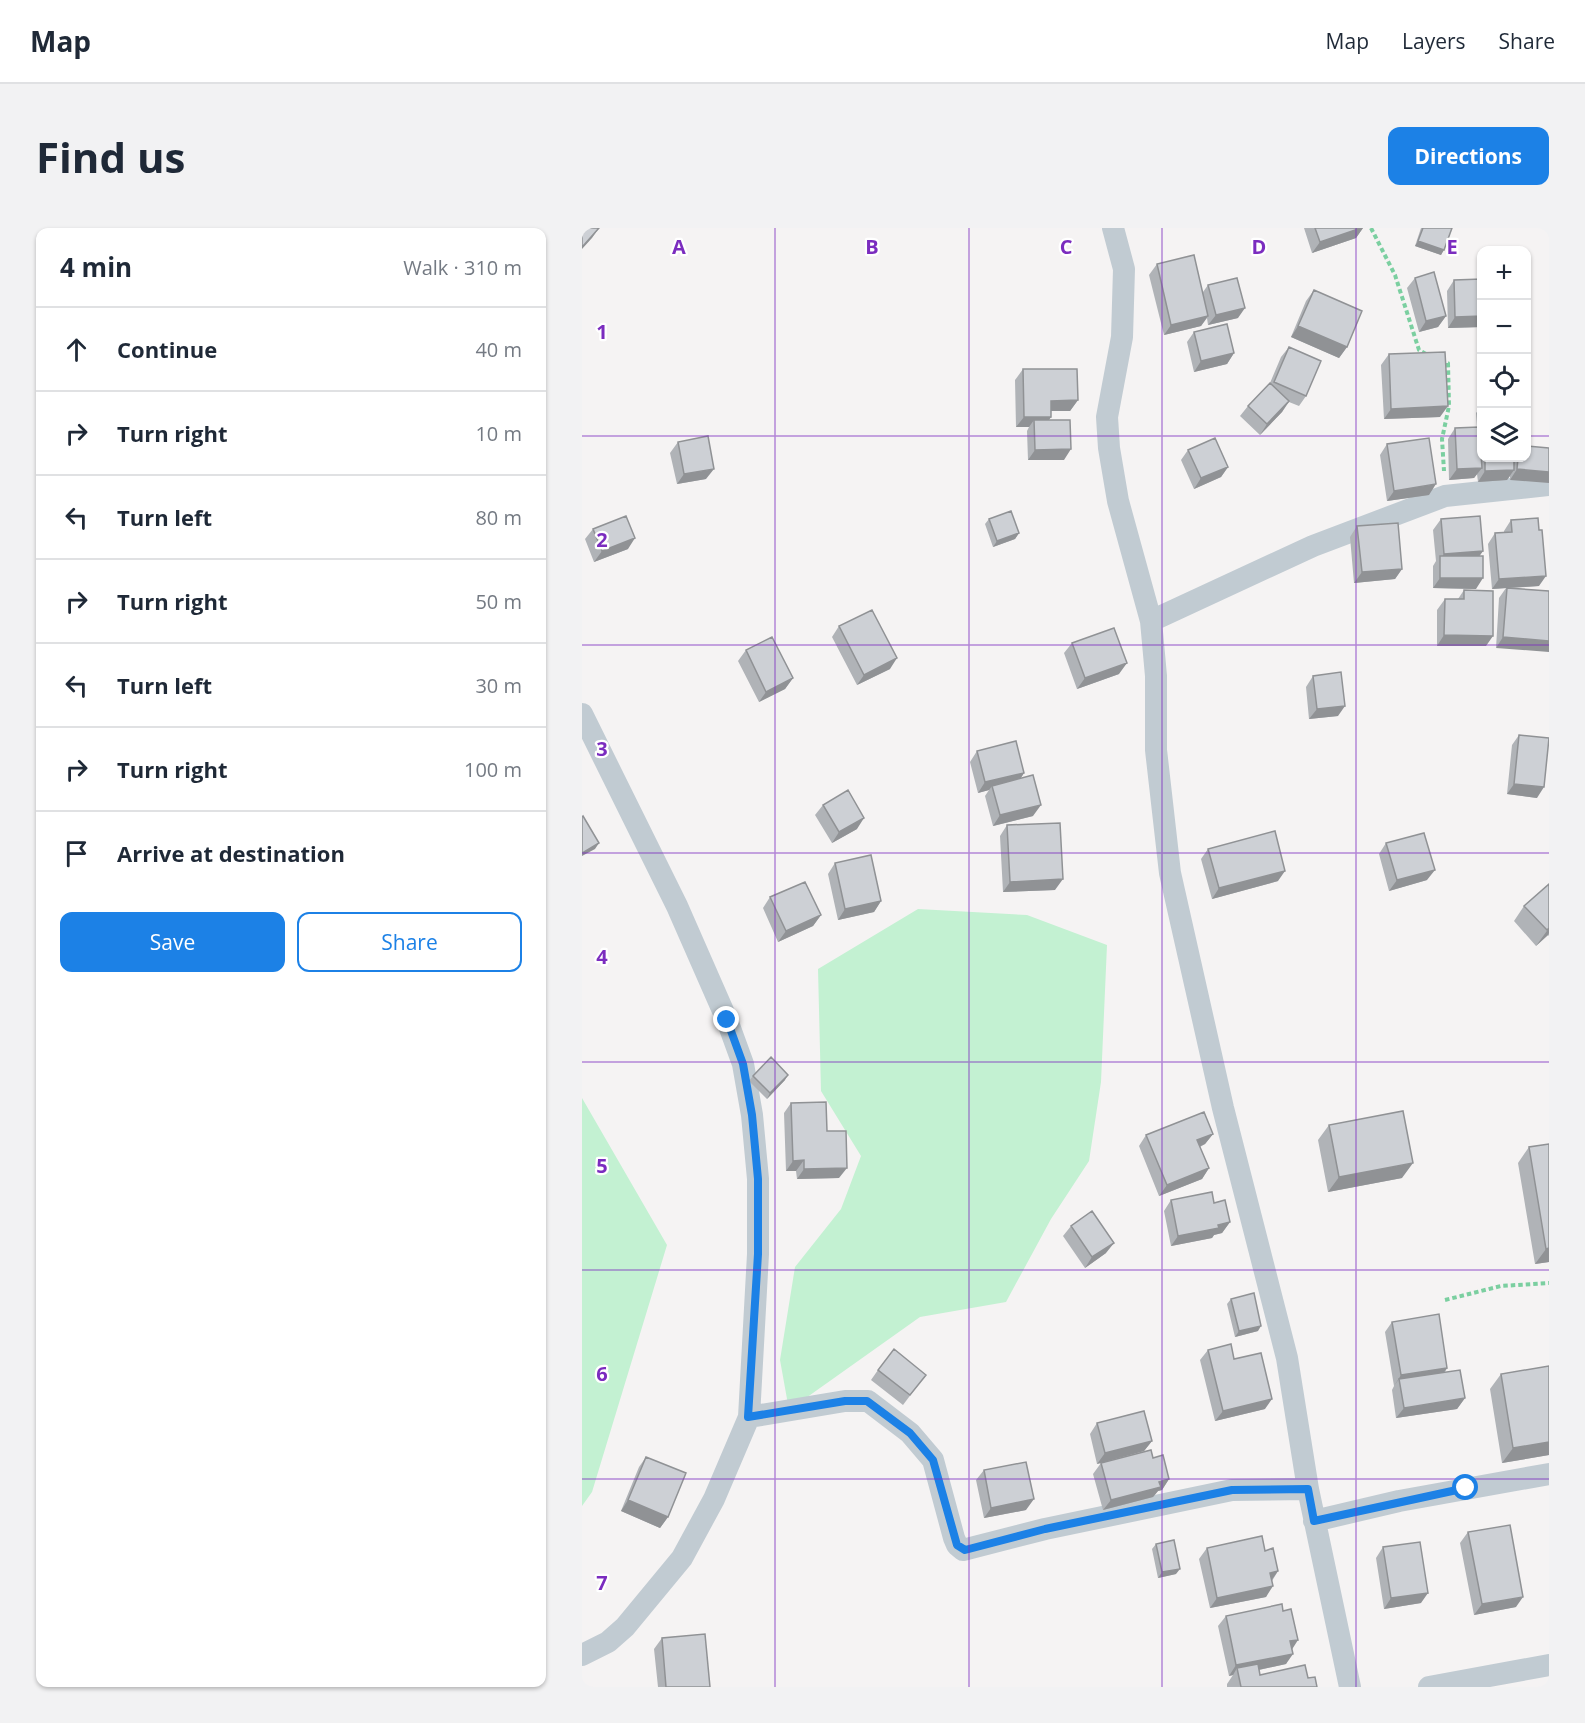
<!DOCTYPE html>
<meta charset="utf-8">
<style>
body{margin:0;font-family:"Open Sans",sans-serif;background:#f2f2f3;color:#1f2937}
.controls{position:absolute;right:18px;top:18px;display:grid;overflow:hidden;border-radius:12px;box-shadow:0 2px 4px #0004}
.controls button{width:54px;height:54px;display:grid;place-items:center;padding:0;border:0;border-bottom:2px solid #e0e1e3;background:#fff;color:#1f2937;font:30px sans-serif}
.stop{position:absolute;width:18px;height:18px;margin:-14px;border:4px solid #1c81e6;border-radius:50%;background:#fff}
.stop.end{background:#1c81e6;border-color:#fff;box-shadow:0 2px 6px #0008}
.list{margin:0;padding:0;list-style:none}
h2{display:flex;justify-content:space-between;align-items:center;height:78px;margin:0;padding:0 24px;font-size:26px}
h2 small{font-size:20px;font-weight:400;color:#747a83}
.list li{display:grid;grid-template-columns:39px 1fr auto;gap:18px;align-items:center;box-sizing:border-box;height:84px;padding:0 24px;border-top:2px solid #e0e1e3}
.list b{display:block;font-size:22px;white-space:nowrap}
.list em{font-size:20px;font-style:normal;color:#747a83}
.actions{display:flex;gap:12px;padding:18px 24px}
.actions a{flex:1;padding:14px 0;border:2px solid #1c81e6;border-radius:12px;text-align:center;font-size:21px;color:#1c81e6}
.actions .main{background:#1c81e6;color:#fff}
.icon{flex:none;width:33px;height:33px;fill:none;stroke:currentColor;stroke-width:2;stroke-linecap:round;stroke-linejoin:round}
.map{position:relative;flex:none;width:967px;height:1459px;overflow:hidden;border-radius:12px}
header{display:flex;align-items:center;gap:36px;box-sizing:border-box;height:84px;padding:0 30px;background:#fff;border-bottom:2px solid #e0e1e3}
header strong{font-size:28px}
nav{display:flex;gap:33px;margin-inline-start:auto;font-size:21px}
.intro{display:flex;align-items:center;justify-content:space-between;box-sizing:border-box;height:144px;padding:0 36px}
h1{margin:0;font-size:42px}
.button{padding:15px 27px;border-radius:12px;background:#1c81e6;color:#fff;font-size:21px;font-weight:700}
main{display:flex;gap:36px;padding:0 36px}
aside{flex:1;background:#fff;border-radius:12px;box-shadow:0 2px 4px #0004}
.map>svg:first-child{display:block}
</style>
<header>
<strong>Map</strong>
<nav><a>Map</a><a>Layers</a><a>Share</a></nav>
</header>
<div class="intro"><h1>Find us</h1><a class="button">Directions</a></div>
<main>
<aside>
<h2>4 min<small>Walk · 310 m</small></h2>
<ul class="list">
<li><svg class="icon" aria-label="ahead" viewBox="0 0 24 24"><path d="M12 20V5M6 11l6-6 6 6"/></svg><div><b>Continue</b></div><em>40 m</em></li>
<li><svg class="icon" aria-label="right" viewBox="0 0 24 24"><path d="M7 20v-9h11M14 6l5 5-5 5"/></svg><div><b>Turn right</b></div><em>10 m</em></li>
<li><svg class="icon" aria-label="left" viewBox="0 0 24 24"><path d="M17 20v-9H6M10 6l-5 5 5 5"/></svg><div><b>Turn left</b></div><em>80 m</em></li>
<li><svg class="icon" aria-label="right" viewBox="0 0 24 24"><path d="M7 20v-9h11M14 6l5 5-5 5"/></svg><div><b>Turn right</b></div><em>50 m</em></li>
<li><svg class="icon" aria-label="left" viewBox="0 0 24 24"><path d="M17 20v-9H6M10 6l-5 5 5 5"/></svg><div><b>Turn left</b></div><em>30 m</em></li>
<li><svg class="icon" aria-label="right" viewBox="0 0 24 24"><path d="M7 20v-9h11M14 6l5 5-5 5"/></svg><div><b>Turn right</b></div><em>100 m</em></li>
<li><svg class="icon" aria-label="arrive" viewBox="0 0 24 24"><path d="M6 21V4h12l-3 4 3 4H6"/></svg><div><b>Arrive at destination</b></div></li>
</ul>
<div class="actions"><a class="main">Save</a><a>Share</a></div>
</aside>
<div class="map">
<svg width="967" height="1459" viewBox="0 0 967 1459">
<rect width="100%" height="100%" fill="#f5f3f3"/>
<path fill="#c3f1d2" d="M336 681 445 687 525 717 519 854 507 933 469 991 424 1074 338 1089 207 1182 198 1132 213 1039 259 981 279 928 239 863 236 741Z
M0 870 85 1017 10 1264 0 1278Z"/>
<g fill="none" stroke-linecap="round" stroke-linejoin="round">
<path stroke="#7bcfa0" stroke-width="4" stroke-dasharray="4.5 3" stroke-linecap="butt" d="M789 0 813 47 837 122 844 126
M859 132 866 135 867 178 860 211 862 243
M863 1072 919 1058 967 1055"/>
<path stroke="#c1cbd2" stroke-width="22" d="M531 0 542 41 540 109 525 189 527 220 536 273 569 393 574 448V522L588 645 641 880 705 1130 726 1261 768 1459
M569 393 731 318 863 268 967 257
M0 486 95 678 145 792 161 836 170 887 176 951V1026L167 1189 132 1271 100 1330 43 1399 26 1414 0 1427
M167 1189 263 1173H286L328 1205 351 1232 372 1310 375 1317 381 1322 463 1301 650 1262 726 1261
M732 1293 817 1273 967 1246
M847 1459 967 1437"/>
</g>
<path fill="#b0b3b7" d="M722 0H781L774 10 730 25Z
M839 0H870L859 27 833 18Z
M575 36 621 64 626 57 656 90 626 97 625 90 619 98 582 107 567 47Z
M833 50 864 88 856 99 837 104 825 60Z
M900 51V99L866 100 865 63 872 52Z
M732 62 765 119 757 130 709 109 724 73Z
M612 104 652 125 645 136 612 144 605 114Z
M707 119 724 168 717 178 707 174 700 184 678 207 658 188 666 178 688 155 699 129Z
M807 126 858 189 802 191 799 137Z
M441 141 496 172 488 183H469V189L467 192 482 232H446L445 203 447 199H434L433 152Z
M898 180H900V230H945L967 220 928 252V248L925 252 896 254 895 246 892 250 867 252 866 211 873 200 895 199 894 185Z
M96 214 124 251 95 256 88 225Z
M805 216 847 267 805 273 798 227Z
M606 222 646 239 639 249 612 261 599 232Z
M407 291 437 305 433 311 411 319 403 296Z
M859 291 901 323 897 328 894 361 851 360V338L854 333 851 302Z
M929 292 957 358 928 360 967 363 914 420 917 370 924 360 910 361 906 316 913 305 922 304V303Z
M775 298 820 341 813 351 772 355 768 309Z
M11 301 46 321 12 334 3 311Z
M882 362 904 418H855V382L863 371H876Z
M257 398 308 441 275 457 250 409Z
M490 415 537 446 495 461 482 425Z
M164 422 211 450 203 461 177 474 156 433Z
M731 448 756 488 727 491 724 459Z
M937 507 955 570 925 566 930 517Z
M395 523 442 545 438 551 451 588 411 598 403 568 407 562 396 565 388 534Z
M241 577 275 601 250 615 233 587Z
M425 597 473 662 421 664 418 608Z
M804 615 845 652 807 663 797 626Z
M626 621 696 653 630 671 619 631Z
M253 635 299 673 292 684 256 692 246 646Z
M967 656V708L966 707 954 718 932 693 942 678Z
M188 669 239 687 231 698 196 714 181 680Z
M171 848 203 852 185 871 167 853Z
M209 875 245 903 257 950 215 951 214 943H204L202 885Z
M747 897 820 950 746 964 736 912Z
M631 906 623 916 618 919 627 940 620 951 577 968 557 918 564 907Z
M967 916V1034L953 1036 936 935 947 919Z
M589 972 632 975 648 994 640 1005 632 1007 630 1010 589 1018 582 983Z
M489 998 524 1025 503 1040 481 1008Z
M649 1071 676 1103 653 1109 645 1076Z
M810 1094 865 1140 863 1144 883 1170 875 1181 814 1190 810 1162 812 1158 803 1104Z
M626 1122 683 1181 633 1193 618 1132Z
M967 1138V1227L920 1235 908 1161 919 1146Z
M296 1142 336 1157 321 1177 289 1152Z
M515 1195 570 1213 562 1223 515 1236 508 1206Z
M64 1229 86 1289 78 1300 39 1283 57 1239Z
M571 1230 587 1251 580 1262 576 1263 571 1269 521 1282 511 1246 519 1235Z
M402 1242 444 1282 402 1290 394 1252Z
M886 1304 934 1379 892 1387 878 1315Z
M574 1316 594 1346 576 1350 570 1321Z
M801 1319 839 1375 802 1381 794 1330Z
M625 1320 683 1323 696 1343 690 1353 684 1369 628 1380 617 1331Z
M644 1388 710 1421 704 1436 677 1442 678 1447 726 1450 735 1459H645V1456L651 1447 647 1448 636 1398Z
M80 1410 128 1459H76L72 1421Z"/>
<path fill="#909295" d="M17 0 10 10 0 21V19Z
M779 0H781L774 10 730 25 738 14Z
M836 13 862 22 859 27 833 18Z
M663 80 656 90 626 97 634 87Z
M626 88 619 98 582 107 589 97Z
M864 88 856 99 837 104 844 93Z
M900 88V99L866 100 873 89Z
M716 98 765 119 757 130 709 109Z
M652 125 645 136 612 144 619 133Z
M496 172 488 183H461L469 173Z
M707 173 700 184 678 207 685 196Z
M866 178 858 189 802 191 809 181Z
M442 189H469L462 199 452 192 447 199H434Z
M489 221 482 232H446L453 222Z
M646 239 639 249 612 261 619 250Z
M900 240 892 250 867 252 875 241Z
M132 241 124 251 95 256 102 246Z
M935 241 967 244V255L928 252Z
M932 242 925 252 896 254 903 243Z
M854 256 847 267 805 273 812 263Z
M437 305 433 311 411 319 415 313Z
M53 310 46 321 12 334 20 323Z
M901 323 894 333 858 331 862 326Z
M820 341 813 351 772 355 780 344Z
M964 348 957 358 910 361 917 351Z
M858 350H901L894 361 851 360Z
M862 407 911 408 904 418H855Z
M921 409 967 413V424L914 420Z
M315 430 308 441 275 457 282 447Z
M545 435 537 446 495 461 503 450Z
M211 450 203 461 177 474 184 464Z
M763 478 756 488 727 491 735 481Z
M442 545 435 556 410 558 407 562 396 565 403 554Z
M932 556 962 559 955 570 925 566Z
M459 577 451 588 411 598 418 587Z
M282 590 275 601 250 615 257 604Z
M17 615 13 621 0 628V625Z
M853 642 845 652 807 663 815 652Z
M703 643 696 653 630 671 637 660Z
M481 651 473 662 421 664 428 654Z
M299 673 292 684 256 692 263 681Z
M239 687 231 698 196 714 204 703Z
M967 700V705L966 707 954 718Z
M206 847 203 852 185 871 188 865Z
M631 906 623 916 608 923 615 912Z
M222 932 214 943H204L211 933Z
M831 935 820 950 746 964 757 949Z
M265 940 257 950 215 951 222 941Z
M627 940 620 951 577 968 585 957Z
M648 994 640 1005 632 1007 630 1010 589 1018 596 1008Z
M532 1015 524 1025 503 1040 510 1029Z
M967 1020V1034L953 1036 964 1021Z
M679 1098 676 1103 653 1109 657 1103Z
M865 1140 858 1150 817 1151 812 1158 819 1147Z
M883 1170 875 1181 814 1190 822 1180Z
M690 1171 683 1181 633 1193 641 1183Z
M570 1213 562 1223 515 1236 523 1225Z
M967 1214V1227L920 1235 931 1220Z
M587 1251 580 1262 576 1263 571 1269 521 1282 529 1272 577 1254Z
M452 1271 444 1282 402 1290 409 1280Z
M46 1272 86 1289 78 1300 39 1283Z
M598 1341 594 1346 576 1350 580 1344Z
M696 1343 689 1353 688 1345Z
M691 1358 684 1369 628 1380 635 1370Z
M846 1365 839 1375 802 1381 809 1370Z
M941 1369 934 1379 892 1387 900 1376Z
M716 1412 709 1423 708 1413Z
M711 1426 704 1436 657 1446 655 1440 651 1447 647 1448 654 1437Z"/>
<path fill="#cdd0d5" stroke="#909295" stroke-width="1.5" d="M0 0H17L0 19Z
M733 0H779L738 14Z
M841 0H870L862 22 836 13Z
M612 27 626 88 589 97 575 36Z
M852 44 864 88 844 93 833 50Z
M655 50 663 80 634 87 626 57Z
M900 51V88L873 89 872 52Z
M732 62 780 83 765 119 716 98Z
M645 96 652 125 619 133 612 104Z
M707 119 739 133 724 168 692 154Z
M863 124 866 178 809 181 807 126Z
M441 141H495L496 172 469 173V189H442Z
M688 155 707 173 685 196 666 178Z
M898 180H900V200L899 201Z
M452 192H488L489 221 453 222Z
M897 199 900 240 875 241 873 200Z
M126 208 132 241 102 246 96 214Z
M633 210 646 239 619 250 606 222Z
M847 210 854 256 812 263 805 216Z
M945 218 967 220V244L935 241 936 230H945Z
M903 230H932V242L903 243Z
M429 283 437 305 415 313 407 291Z
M44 288 53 310 20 323 11 301Z
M898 288 901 323 862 326 859 291Z
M956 290 957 302H960L964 348 917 351 913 305 930 304 929 292Z
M816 295 820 341 780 344 775 298Z
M858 328H901V350H858Z
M925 360 967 363V413L921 409Z
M882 362 911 363V408L862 407 863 371H882Z
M290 382 315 430 282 447 257 398Z
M532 400 545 435 503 450 490 415Z
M190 409 211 450 184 464 164 422Z
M759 444 763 478 735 481 731 448Z
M937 507 967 510 962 559 932 556Z
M434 513 442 545 403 554 395 523Z
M451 547 459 577 418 587 410 558Z
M266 562 282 590 257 604 241 577Z
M1 588 17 615 0 625V589Z
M478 595 481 651 428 654 425 597Z
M693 603 703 643 637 660 626 621Z
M842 605 853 642 815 652 804 615Z
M289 627 299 673 263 681 253 635Z
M223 654 239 687 204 703 188 669Z
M967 656V700L965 702 942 678Z
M189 829 206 847 188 865 171 848Z
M244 874 245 903H264L265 940 222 941V932L211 933 209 875Z
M821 883 831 935 757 949 747 897Z
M622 884 631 906 615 912 627 940 585 957 564 907Z
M967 916V1020L964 1021 947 919Z
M630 964 632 975 643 972 648 994 636 997 637 1000 596 1008 589 972Z
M510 983 532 1015 510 1029 489 998Z
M672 1065 679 1098 657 1103 649 1071Z
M857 1086 865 1140 819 1147 810 1094Z
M649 1116 652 1131 679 1125 690 1171 641 1183 626 1122Z
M312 1121 344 1147 328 1167 296 1142Z
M967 1138V1214L931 1220 919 1146Z
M878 1142 883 1170 822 1180 817 1151Z
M562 1183 570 1213 523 1225 515 1195Z
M569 1222 571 1230 581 1227 587 1251 577 1254 579 1259 529 1272 519 1235Z
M64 1229 104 1245 86 1289 46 1272Z
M444 1234 452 1271 409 1280 402 1242Z
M928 1297 941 1369 900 1376 886 1304Z
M680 1308 683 1323 691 1320 696 1343 688 1345 691 1358 635 1370 625 1320Z
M592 1312 598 1341 580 1344 574 1316Z
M838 1314 846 1365 809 1370 801 1319Z
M700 1376 701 1383 709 1381 716 1412 708 1413 711 1426 654 1437 644 1388Z
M123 1406 128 1459H84L80 1410Z
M676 1436 678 1447 723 1437 726 1450 733 1449 735 1459H659L655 1440Z"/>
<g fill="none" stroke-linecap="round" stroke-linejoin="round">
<path stroke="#1c81e6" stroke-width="8" d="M145 792 161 836 170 887 176 951V1026L166 1189 263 1173H285L328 1205 351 1232 375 1317 383 1322 463 1301 650 1262 726 1261 732 1293 884 1260"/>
</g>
<path fill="none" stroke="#7b2cbf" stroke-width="1.5" stroke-opacity="0.55" d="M193 0V1459M387 0V1459M580 0V1459M774 0V1459M0 208H900M945 208H967M0 417H967M0 625H967M0 834H967M0 1042H967M0 1251H967"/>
<g font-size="20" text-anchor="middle" font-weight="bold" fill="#7b2cbf" stroke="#fff" stroke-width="4.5" stroke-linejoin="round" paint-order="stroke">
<text x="97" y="26">A</text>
<text x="290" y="26">B</text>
<text x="484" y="26">C</text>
<text x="677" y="26">D</text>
<text x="870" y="26">E</text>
<text x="20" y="111">1</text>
<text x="20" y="319">2</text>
<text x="20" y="528">3</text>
<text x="20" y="736">4</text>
<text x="20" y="945">5</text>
<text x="20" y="1153">6</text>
<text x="20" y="1362">7</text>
</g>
</svg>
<div class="controls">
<button>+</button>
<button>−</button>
<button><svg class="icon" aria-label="locate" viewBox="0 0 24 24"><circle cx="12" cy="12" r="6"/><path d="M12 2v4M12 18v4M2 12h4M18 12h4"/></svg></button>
<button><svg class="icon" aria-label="layers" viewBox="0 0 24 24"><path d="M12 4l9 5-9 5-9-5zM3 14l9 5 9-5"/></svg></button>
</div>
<div class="stop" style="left:884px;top:1260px"></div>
<div class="stop end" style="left:145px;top:792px"></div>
</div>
</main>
